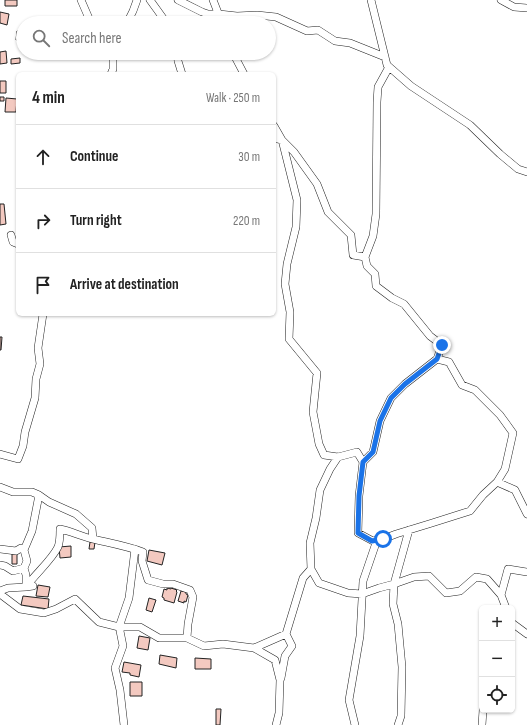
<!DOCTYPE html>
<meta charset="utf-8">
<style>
body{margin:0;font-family:"Sofia Sans Condensed",sans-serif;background:#f2f2f2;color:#222}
.controls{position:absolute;right:12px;bottom:12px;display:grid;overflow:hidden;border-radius:6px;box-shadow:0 1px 3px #0004}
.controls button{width:36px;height:36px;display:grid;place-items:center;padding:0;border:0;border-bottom:1px solid #e0e0e0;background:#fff;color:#222;font:20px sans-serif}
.stop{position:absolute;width:12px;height:12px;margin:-9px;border:3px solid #1a73e8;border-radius:50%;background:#fff}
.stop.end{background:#1a73e8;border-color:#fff;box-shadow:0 1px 4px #0008}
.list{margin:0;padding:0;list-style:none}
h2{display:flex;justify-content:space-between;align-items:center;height:52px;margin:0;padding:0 16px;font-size:17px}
h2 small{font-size:13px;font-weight:400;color:#767676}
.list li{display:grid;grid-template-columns:26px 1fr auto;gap:12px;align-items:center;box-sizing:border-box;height:64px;padding:0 16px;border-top:1px solid #e0e0e0}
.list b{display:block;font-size:15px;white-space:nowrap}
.list em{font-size:13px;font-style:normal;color:#767676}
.icon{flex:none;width:22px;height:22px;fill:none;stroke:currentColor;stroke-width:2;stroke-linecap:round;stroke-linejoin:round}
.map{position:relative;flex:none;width:527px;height:725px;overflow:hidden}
.search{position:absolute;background:#fff;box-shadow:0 1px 3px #0004;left:16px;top:16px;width:260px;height:44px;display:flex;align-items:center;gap:10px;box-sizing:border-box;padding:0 14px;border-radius:22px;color:#767676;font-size:15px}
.panel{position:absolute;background:#fff;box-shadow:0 1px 3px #0004;left:16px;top:72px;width:260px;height:244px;border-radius:6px}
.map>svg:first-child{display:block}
</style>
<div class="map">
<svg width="527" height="725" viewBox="0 0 527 725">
<rect width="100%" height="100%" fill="#fff"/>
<path fill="#f3c9c0" stroke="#222" d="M5 0H17V6H5Z
M0 12 9 14 7 25 0 23Z
M17 31H23V40H16Z
M6 51 7 63 0 64V52Z
M20 58V63L11 64V59Z
M0 81H6V93H0Z
M0 97H4V101H0Z
M6 98 17 99 16 112H5Z
M0 204H4L6 224 0 225Z
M0 337H2L1 350H0Z
M90 542H95L94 549H89Z
M71 546V557L60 558 59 547Z
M149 550 165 553 162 565 147 561Z
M12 554H17V564H12Z
M38 585 50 587 48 597 36 596Z
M167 588 171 589V588L177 590 176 591 177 592 174 603 164 600V598L162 597 164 589 167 590Z
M181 591 186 592V594L188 595 186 602 184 601V603L178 601Z
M23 596 49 599 48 609 21 605Z
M149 598 156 600 152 612 146 610Z
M139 636 150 638 148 650 137 648Z
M160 655 177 658 176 668 159 664Z
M195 658 211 659V669H195Z
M124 662 141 665 139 677 130 675V673L122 672Z
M130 682H142V696H130Z
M216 709H221L220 725H216Z"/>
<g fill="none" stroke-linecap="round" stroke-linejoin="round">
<g stroke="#222" stroke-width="8">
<path id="minor" d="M81 0 91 23
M150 0 163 18 165 23
M178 0 202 12 208 14H219L237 16 257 15 276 17 307 31 318 30 335 41 350 43 385 57
M213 0 222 23
M371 0 387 65 411 86 470 125 500 154 518 169 527 172
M501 0 514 7 527 8
M127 23 133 11 137 0
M177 53 178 61 182 74
M233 53 244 74
M111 74 113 69V53
M274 126 282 140 297 200 296 227 287 264 285 284 290 312 289 339 317 373 313 412 319 444 324 455 338 457 357 452 363 462 359 496 358 533 373 541 383 539 396 534 432 523 470 511 483 495 497 482 515 490 527 514
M274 138 282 140 294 152 317 184 328 212 351 235 353 255 365 257 367 266 375 274 376 286 392 298 404 304 430 336 442 345 437 359 405 384 391 398 380 421 373 452 363 462
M11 235 13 242 18 244
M365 257 373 236 376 214 377 102 378 87 389 67
M437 359 449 362 462 385 475 390 500 415 513 433 505 469 497 482
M0 454 18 459 23 446 25 432 35 398 36 379 40 364 38 348 43 314
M338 457 330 469 320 490 316 518 310 543 311 569 319 583 348 593 362 594 379 588 394 584 414 577 429 576 446 593 460 591 476 577 487 579 501 595
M0 487 13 492H32L39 495 32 531 24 550 27 561 24 568 26 575V587L33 586
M39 495 49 502 76 514 92 528 93 539
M0 549 16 551 21 548 24 550
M0 565 5 566 13 571 24 568
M0 591 8 588 26 587C35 574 51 561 58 547 60 542 60 535 60 529 71 531 82 537 93 539 110 543 127 546 143 552L142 561 148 580 163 584H173L190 590 193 597 188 624 187 638
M0 594 20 609 44 613 56 609 75 599 99 622 119 627H140L159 638H187L204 646 223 644 254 648
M506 608 501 595 508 569 527 572
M512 623 527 634
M281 678 285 656 292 646 286 634
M124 725 120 690 115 668 123 646 120 631 119 627 129 598 135 549
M276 725 279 713 280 680 275 660 254 648 286 634 303 578 311 569
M355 725 349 700 360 636 363 581 377 540
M398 725 401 716 402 667 398 624 393 604 394 584 409 530
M482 725 483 710"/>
</g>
<use href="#minor" stroke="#fff" stroke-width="7"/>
</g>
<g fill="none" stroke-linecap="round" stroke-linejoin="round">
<path stroke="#1a73e8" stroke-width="5" d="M383 539 372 541 358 533 359 496 363 462 373 452 380 421 391 398 405 384 437 359 442 345"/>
</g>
</svg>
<div class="controls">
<button>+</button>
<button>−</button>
<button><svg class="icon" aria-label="locate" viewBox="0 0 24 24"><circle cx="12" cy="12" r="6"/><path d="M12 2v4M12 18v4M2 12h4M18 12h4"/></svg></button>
</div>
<div class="stop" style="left:383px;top:539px"></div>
<div class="stop end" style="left:442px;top:345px"></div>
<div class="search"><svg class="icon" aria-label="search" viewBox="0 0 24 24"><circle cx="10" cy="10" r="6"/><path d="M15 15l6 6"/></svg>Search here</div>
<section class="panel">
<h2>4 min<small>Walk · 250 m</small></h2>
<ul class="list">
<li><svg class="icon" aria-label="ahead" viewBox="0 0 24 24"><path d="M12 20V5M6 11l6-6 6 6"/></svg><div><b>Continue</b></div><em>30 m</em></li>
<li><svg class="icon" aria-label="right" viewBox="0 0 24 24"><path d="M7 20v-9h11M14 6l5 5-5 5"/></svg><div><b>Turn right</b></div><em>220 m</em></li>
<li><svg class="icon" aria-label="arrive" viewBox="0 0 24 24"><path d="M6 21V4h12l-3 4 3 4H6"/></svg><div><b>Arrive at destination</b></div></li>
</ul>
</section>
</div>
